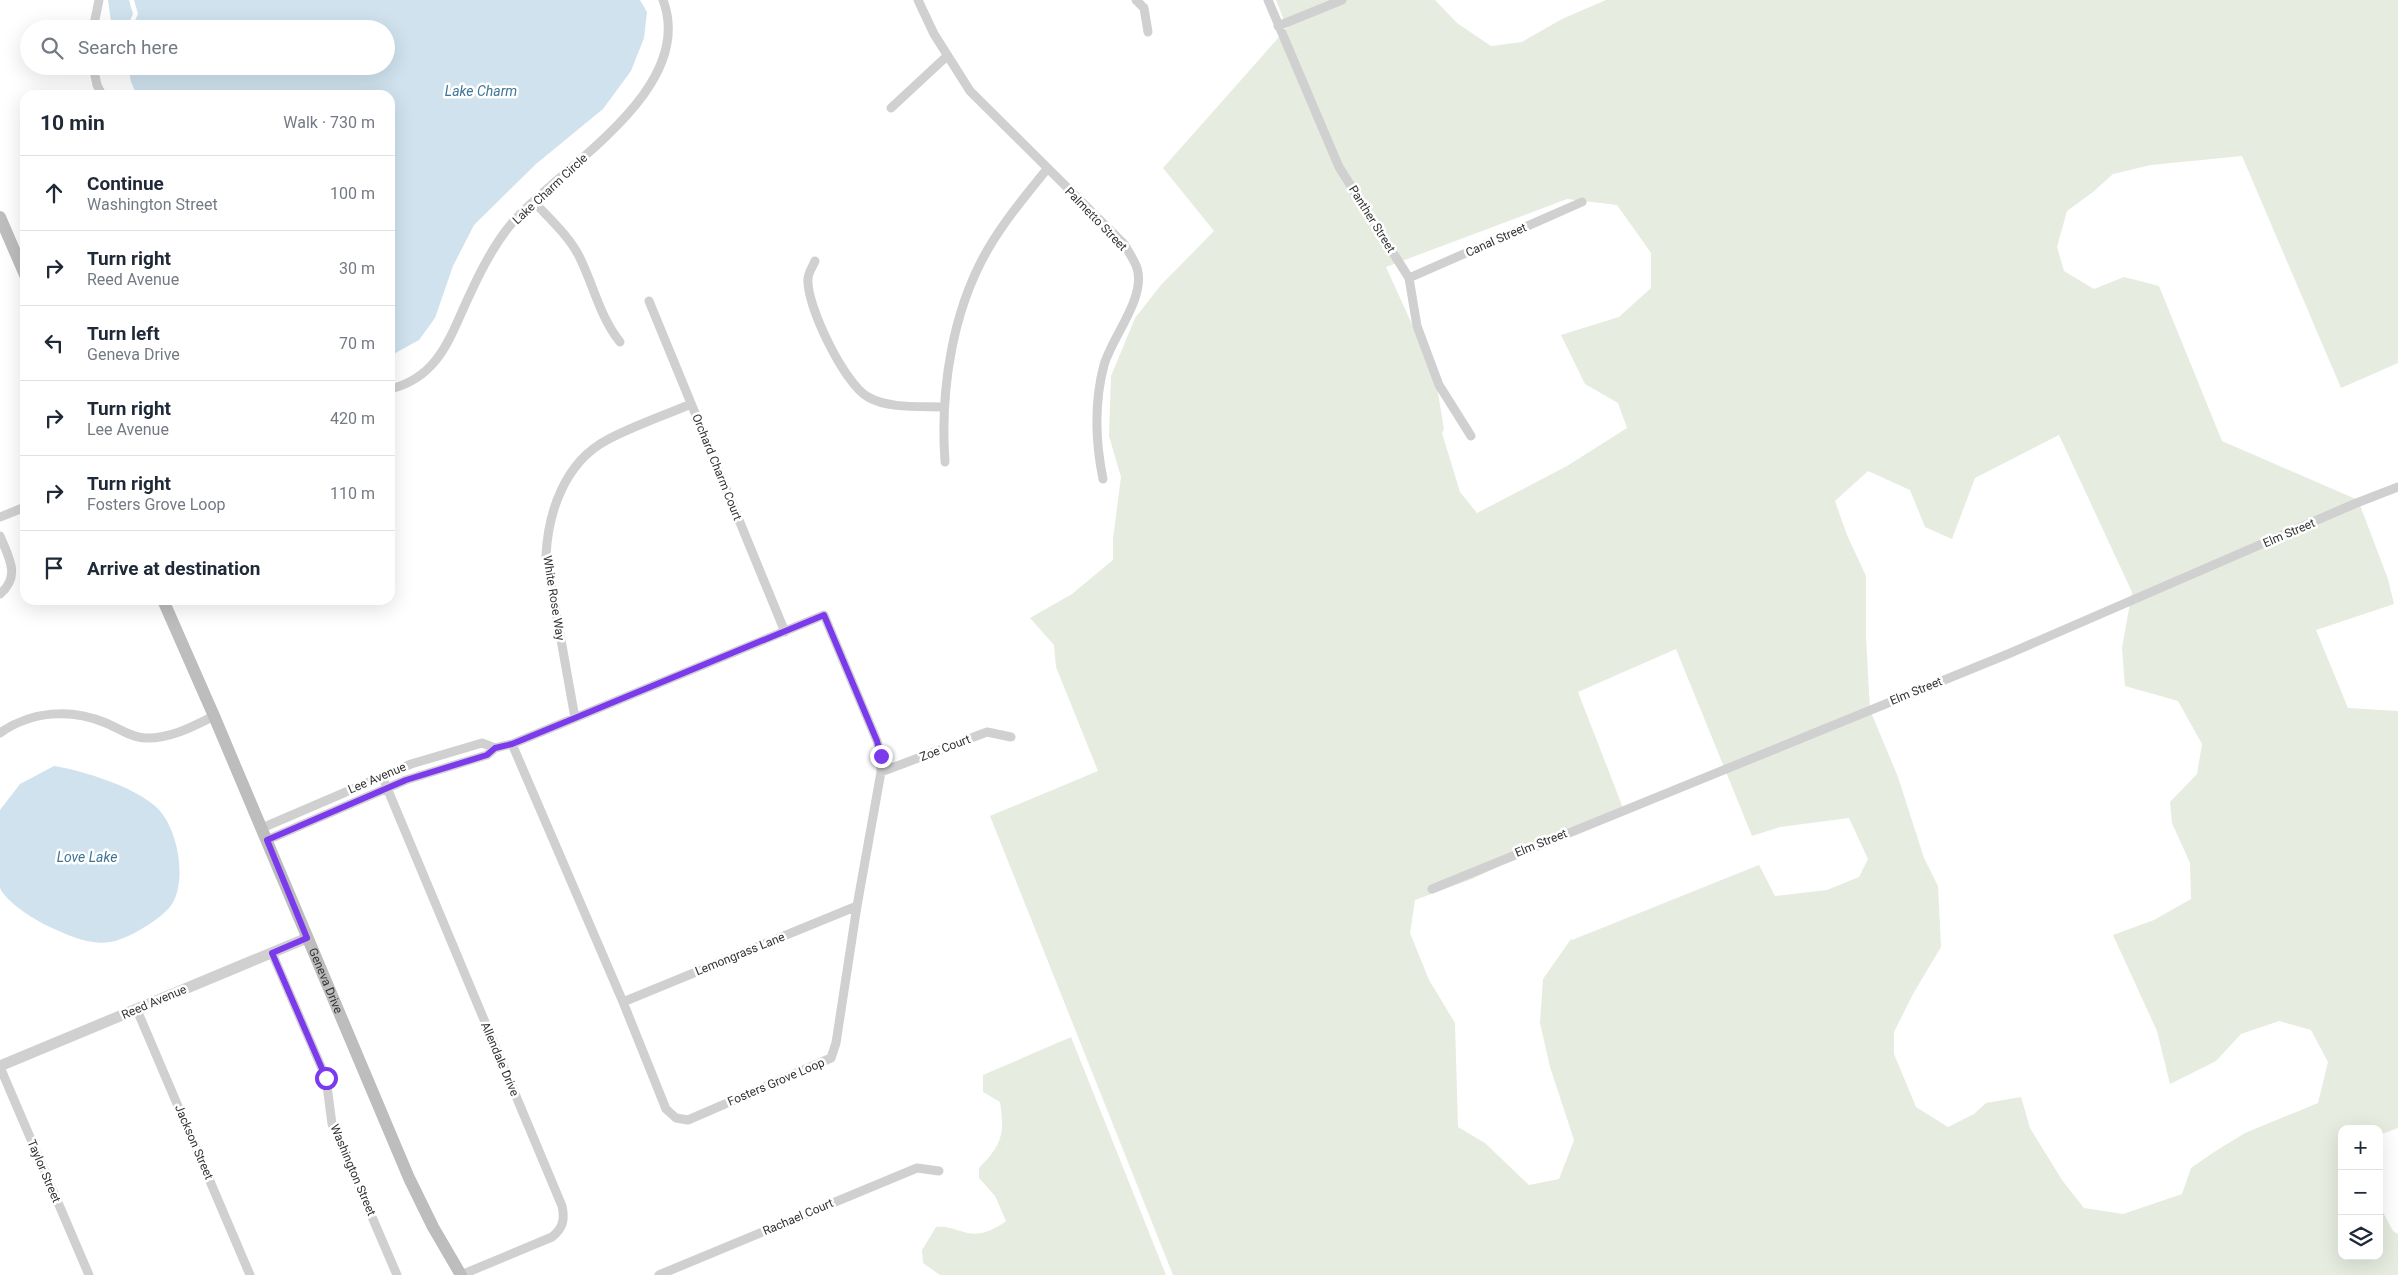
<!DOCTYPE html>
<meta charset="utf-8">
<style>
body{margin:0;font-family:Roboto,sans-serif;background:#f2f2f3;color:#1f2937}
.controls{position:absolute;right:15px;bottom:15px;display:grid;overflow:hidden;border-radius:10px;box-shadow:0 5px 20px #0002}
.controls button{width:45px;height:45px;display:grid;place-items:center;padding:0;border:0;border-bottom:1px solid #e0e1e3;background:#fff;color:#1f2937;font:25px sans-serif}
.stop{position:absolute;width:15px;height:15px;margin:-11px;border:4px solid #7c3aed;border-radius:50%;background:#fff}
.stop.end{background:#7c3aed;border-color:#fff;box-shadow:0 1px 5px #0008}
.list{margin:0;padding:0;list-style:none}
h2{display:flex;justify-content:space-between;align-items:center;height:65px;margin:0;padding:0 20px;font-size:21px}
h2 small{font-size:16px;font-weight:400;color:#747a83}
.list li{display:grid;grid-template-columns:32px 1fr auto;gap:15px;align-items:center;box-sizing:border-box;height:75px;padding:0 20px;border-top:1px solid #e0e1e3}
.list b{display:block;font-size:19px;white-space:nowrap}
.list p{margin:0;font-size:16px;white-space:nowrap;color:#747a83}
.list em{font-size:16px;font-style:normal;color:#747a83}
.icon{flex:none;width:28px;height:28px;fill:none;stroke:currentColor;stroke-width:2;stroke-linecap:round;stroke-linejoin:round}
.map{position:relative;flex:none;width:2398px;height:1275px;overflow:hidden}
.search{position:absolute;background:#fff;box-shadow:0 5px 20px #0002;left:20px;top:20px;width:375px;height:55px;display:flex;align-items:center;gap:12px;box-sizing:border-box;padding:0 18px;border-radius:28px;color:#747a83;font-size:19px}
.panel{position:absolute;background:#fff;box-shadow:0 5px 20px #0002;left:20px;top:90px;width:375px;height:515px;border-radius:15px}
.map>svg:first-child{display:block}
</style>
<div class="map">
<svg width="2398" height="1275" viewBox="0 0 2398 1275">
<rect width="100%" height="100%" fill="#fff"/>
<path fill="#e6ecdf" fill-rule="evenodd" d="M1276 0H1435L1457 23 1491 46 1522 42 1562 19 1606 0H2398V363L2341 388 2242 156 2151 165 2113 174 2093 192 2067 211 2057 247 2064 271 2094 289 2124 277 2159 286 2222 441 2358 500 2388 579 2394 604 2316 630 2348 708 2398 711V1128L2379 1135V1129H2342V1256H2379V1205L2393 1231 2398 1234V1275H1173L990 816 1098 771 1056 667 1054 645 1030 618 1072 594 1113 560V539L1121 477 1109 436 1111 376 1135 318 1161 285 1214 231 1163 168 1287 28ZM1567 199 1617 205 1651 253V288L1619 317 1561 335 1585 384 1618 403 1627 428 1567 466 1477 513 1460 492 1442 433 1444 429 1435 375 1386 267ZM2059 435 2132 592 2122 648 2125 686 2178 701 2202 744 2197 774 2170 802 2172 823 2190 863 2191 899 2154 920 2113 935 2157 1031 2170 1084 2216 1061 2241 1034 2279 1021 2311 1030 2328 1062 2318 1103 2245 1133 2214 1152 2191 1168 2182 1194 2123 1214 2084 1208 2062 1180 2030 1128 2021 1097 1986 1103 1974 1114 1948 1127 1916 1107 1894 1054V1032L1913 994 1941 947 1938 886 1924 858 1898 777 1870 710 1866 637V576L1847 535 1835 501 1868 471 1910 490 1925 527 1952 539 1975 478ZM1676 649 1752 836 1780 827 1849 818 1868 859 1859 877 1827 890 1775 896 1759 865 1572 940 1571 939 1543 979 1540 1023 1550 1067 1574 1140 1559 1179 1529 1185 1485 1143 1458 1127 1455 1023 1429 980 1410 933 1415 900 1472 879 1623 808 1578 692Z
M1071 1037 1166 1275H940L923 1263 922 1250 936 1227C949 1226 951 1229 964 1232 979 1237 994 1230 1006 1221L995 1196 979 1178V1168C1002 1145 1005 1134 1000 1102L983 1092V1075Z"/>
<path fill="#cfe2ee" d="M108 0H129L133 14 126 29H112Z
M134 0H640L647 12 644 38 631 71 603 109 536 164 474 225 453 266 435 318 419 340 390 356V95H137L131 82 128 66H386V29H131L138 14Z
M54 766C84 771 132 786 155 806 177 824 188 879 172 904 163 918 131 937 115 941 92 947 70 936 50 927 36 921 6 902 0 888V810L20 784Z"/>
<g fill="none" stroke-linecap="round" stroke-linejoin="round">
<path stroke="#d0d0d0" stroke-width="9" d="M918 0 934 34 970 91 1124 244C1129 252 1134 260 1137 268 1146 298 1113 335 1104 365 1094 403 1095 440 1103 479
M1136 0 1144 8 1148 32
M1268 0 1339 167 1409 278 1417 326 1439 385 1471 436
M1278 26 1342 0
M93 29 99 0
M93 66 97 85 102 95
M891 108 947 56
M534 202C550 219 570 237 580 258 594 287 600 317 620 342
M815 261C813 266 808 273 808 279 806 305 845 385 868 397 889 409 920 406 944 407
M1409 278 1582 202
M649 301 785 632
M390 389C441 377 451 333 471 292 482 268 495 243 512 223 561 166 697 90 663 0
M945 462C940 391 952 311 988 249 1005 220 1026 195 1047 169
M0 517 25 507
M0 536C9 558 21 576 0 594
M575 718 546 556C548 512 565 462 607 440 633 426 663 416 691 404
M0 733C31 711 71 708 106 723 118 728 132 738 145 738 170 739 192 727 214 716
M881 772 987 732 1011 737
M382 776 562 1206C565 1220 563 1228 552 1237L461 1275
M262 828 411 764 482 743 495 748
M267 840 406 780 487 755 495 748 512 744 824 615 877 741 881 756V772L857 906 836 1043 831 1058 688 1120 676 1118 666 1109 623 1002 512 744
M1432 889 2008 654 2354 504 2398 487
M272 953 326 1078 332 1124 397 1275
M623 1002 857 906
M137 1010 250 1275
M0 1067 89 1275
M659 1275 917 1168 939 1171"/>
<path stroke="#d0d0d0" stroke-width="11" d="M0 1066 307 938"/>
<g stroke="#bdbdbd" stroke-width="12">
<path d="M0 217 25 275"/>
<path id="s1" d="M163 600 214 716 409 1178 433 1227 461 1275"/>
</g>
</g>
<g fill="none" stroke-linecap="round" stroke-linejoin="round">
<path stroke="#7c3aed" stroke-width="6" d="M326 1078 272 953 307 938 267 840 406 780 487 755 495 748 512 744 575 718 824 615 877 741 881 756"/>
</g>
<g text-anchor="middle" stroke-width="5" stroke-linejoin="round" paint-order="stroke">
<g font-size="12" fill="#333" stroke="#fff">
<text transform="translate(550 189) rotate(-43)" y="4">Lake Charm Circle</text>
<text transform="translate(1096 219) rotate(46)" y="4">Palmetto Street</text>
<text transform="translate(1372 219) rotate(58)" y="4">Panther Street</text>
<text transform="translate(1496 240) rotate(-24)" y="4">Canal Street</text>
<text transform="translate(717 467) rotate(68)" y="4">Orchard Charm Court</text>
<text transform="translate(2289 533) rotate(-23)" y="4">Elm Street</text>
<text transform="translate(554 598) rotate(81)" y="4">White Rose Way</text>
<text transform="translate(1916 691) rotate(-22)" y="4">Elm Street</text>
<text transform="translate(945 748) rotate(-21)" y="4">Zoe Court</text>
<text transform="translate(377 778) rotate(-23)" y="4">Lee Avenue</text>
<text transform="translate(1541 843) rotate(-22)" y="4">Elm Street</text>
<text transform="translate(740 954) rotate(-22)" y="4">Lemongrass Lane</text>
<text dy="4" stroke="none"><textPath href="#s1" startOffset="414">Geneva Drive</textPath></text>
<text transform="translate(154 1002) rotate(-23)" y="4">Reed Avenue</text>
<text transform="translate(500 1059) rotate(67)" y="4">Allendale Drive</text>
<text transform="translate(776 1082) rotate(-23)" y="4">Fosters Grove Loop</text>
<text transform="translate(194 1142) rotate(67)" y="4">Jackson Street</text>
<text transform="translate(353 1170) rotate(67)" y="4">Washington Street</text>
<text transform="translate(44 1171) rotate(67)" y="4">Taylor Street</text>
<text transform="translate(798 1217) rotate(-23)" y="4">Rachael Court</text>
</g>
<g font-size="14" font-style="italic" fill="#3f7597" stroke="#fff">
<text x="481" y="96">Lake Charm</text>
<text x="87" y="862">Love Lake</text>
</g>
</g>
</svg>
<div class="controls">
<button>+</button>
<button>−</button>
<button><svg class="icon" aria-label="layers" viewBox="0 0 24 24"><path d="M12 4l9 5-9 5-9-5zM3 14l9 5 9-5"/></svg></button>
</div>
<div class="stop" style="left:326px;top:1078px"></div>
<div class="stop end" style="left:881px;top:756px"></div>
<div class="search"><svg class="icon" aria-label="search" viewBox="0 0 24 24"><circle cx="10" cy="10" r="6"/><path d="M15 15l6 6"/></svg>Search here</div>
<section class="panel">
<h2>10 min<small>Walk · 730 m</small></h2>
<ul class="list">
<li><svg class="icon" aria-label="ahead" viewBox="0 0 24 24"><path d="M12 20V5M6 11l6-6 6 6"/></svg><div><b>Continue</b><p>Washington Street</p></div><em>100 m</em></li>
<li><svg class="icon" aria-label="right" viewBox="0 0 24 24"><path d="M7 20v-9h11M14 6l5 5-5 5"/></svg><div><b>Turn right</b><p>Reed Avenue</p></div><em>30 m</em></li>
<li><svg class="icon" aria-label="left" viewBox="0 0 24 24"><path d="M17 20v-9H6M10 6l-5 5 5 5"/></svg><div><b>Turn left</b><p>Geneva Drive</p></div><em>70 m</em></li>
<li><svg class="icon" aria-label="right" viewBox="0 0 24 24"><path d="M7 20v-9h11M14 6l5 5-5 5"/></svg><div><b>Turn right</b><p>Lee Avenue</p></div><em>420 m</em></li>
<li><svg class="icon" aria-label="right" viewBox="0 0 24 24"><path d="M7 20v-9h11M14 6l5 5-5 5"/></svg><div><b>Turn right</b><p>Fosters Grove Loop</p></div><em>110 m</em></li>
<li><svg class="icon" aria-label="arrive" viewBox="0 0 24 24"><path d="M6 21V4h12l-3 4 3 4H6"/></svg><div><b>Arrive at destination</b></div></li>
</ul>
</section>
</div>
